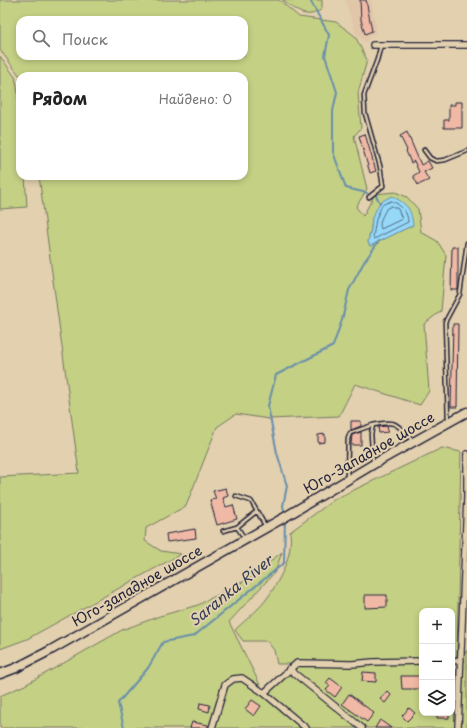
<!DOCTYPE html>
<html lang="ru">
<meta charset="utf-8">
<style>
body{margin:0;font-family:"Playpen Sans",sans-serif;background:#f2f2f2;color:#222}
.controls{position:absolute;right:12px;bottom:12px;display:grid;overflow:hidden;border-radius:8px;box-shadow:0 2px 6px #0003}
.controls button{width:36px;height:36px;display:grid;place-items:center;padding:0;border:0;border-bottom:1px solid #e0e0e0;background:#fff;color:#222;font:20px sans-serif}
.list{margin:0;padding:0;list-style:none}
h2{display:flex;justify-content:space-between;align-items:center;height:52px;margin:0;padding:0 16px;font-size:17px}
h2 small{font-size:13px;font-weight:400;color:#767676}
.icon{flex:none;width:22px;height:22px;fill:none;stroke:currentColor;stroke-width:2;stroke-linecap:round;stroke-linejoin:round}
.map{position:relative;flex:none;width:467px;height:728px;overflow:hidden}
.search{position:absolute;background:#fff;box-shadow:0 2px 6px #0003;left:16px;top:16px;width:232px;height:44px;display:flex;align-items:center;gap:10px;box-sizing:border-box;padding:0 14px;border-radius:12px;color:#767676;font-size:15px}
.panel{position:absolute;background:#fff;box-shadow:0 2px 6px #0003;left:16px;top:72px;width:232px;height:108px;border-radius:12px}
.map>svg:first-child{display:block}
</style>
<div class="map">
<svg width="467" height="728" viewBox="0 0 467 728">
<rect width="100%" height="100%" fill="#e2d0ae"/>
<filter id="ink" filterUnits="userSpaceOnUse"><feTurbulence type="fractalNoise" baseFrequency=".025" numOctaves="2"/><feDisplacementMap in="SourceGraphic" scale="8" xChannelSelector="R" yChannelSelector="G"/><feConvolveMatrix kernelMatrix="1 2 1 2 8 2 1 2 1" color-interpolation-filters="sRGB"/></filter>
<g filter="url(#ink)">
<path fill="#e2c6a9" d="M345 0H371L377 31 365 42 356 34Z"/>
<path fill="#c4d084" stroke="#737960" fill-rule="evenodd" d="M0 0H279L299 17 336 22 355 36 367 60 358 93 361 128 354 136 367 189 356 207 363 216 375 194 395 192 407 197 418 209 421 232 437 241 446 255 441 311 424 324 429 391 420 405 355 384 339 416 269 419 236 414 217 427 186 506 146 528 145 541 161 551 181 554 27 639 0 649V477L79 473 39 176H244V76H20L0 50ZM20 20H244V56H20ZM372 218 413 225 370 246 368 242 371 229Z
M282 0H322V9C306 21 296 10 282 0Z
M0 56 15 77 17 86 20 123V176H25L27 207 0 209Z
M442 448 461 452 457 655 455 658H452V611H422V713H452V661L461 660 467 650V728H0V696L25 685 122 630 160 616 198 605 250 578 282 552 275 572 229 622 264 693 296 664H277L274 650 267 641H243L235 630C245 620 260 609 268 597 281 578 293 555 290 532L335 499Z"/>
<path fill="#96d8f8" stroke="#688fac" d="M392 196C407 204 411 208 413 225L370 246 368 242 371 229 372 218 380 202Z"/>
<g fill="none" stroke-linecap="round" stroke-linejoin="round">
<path stroke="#506b87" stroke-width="1" d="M392 201C401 205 408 212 408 222L374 239 373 237 376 219 382 205Z
M392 206 398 209 402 219 381 229C378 222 383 216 386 209Z"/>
<path stroke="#688fac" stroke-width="2" d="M310 0 329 35 325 56 337 92 333 111V152L346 188 367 193
M375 194 380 203
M285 515 283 506 287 486 277 453 268 406 276 375 333 346 342 320 349 290 364 262 379 241
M124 728 118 703 148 668 163 642 194 636 284 563 285 520"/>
</g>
<path fill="#f0b9a5" stroke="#22223b" d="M360 0H366L372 31 365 34 361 20Z
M455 102H462V128H444V120H449V105H455Z
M407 132 421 165 428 161 432 168 424 172 429 180 418 185 413 176 419 172 414 161 411 163 406 151 407 150 400 136Z
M365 134 376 171 370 173 359 136Z
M452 247H458V290H451Z
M453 324H458L457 407H451Z
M351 421H361V426L351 430Z
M387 426 388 432 379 433 378 427Z
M361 432V445H351L352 435Z
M325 434V442L318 443V435Z
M226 488 228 496 223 498 226 507 233 505 237 519 217 525 210 500 216 499 213 491Z
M195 529 196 538 167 542 166 534Z
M365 595H387V607L365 608Z
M363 672 376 673V682L362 681Z
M401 676H422V689H402Z
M330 678 342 687 335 697 326 690 330 686 326 683Z
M387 691 391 695 385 703 380 699Z
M349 694 374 713 367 722 342 704Z
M252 700 261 706 254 716 245 709Z
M200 703 210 705 209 712 199 709Z
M409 708 415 713 407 721 402 716Z
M437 713H449V718H437Z
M380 720 391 728H375Z
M192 722 208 725V728H190Z"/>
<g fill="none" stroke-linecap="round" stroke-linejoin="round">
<g stroke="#22223b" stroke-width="5.5">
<path id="lane" d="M424 150 430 158 436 161 445 160 467 151
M369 197 383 186 380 166 365 113 364 95 377 60 381 45
M448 420 445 322 460 294 467 243
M373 462 371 434 373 425C396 420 396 423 412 440
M347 477 348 439 350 433 373 425
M236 496 251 501 266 527
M237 527 257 511
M223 531 237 527 245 539"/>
</g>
<g stroke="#22223b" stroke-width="8">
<path id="street" d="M373 45H467
M452 661 461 660
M289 669 362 728
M264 693 297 663 352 664 373 662 422 661
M212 728 225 685 233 679 242 678 264 693 306 728
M458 728 467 497V454"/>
</g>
<g stroke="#22223b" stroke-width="11">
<path id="secondary" d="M0 674 16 668 49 651 285 517 372 465 467 412"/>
</g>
<use href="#lane" stroke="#e2d0ae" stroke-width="2.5"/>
<use href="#street" stroke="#e2d0ae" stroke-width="5.5"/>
<use href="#secondary" stroke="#e2d0ae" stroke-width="8"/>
</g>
</g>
<g text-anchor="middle" stroke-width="4" stroke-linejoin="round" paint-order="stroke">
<g font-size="14" fill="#22223b" stroke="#e2d0ae">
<text transform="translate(369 453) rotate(-30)" y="5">Юго-Западное шоссе</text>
<text transform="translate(137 586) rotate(-30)" y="5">Юго-западное шоссе</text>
</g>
<g font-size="15" font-style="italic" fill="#333d57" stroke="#e2d0ae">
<text transform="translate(231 591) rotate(-39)" y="5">Saranka River</text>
</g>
</g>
</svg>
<div class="controls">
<button>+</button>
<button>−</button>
<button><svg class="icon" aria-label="layers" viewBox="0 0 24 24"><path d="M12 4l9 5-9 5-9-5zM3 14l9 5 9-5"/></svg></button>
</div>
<div class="search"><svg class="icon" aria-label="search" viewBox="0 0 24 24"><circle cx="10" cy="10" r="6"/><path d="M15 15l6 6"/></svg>Поиск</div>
<section class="panel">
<h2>Рядом<small>Найдено: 0</small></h2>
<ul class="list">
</ul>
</section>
</div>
